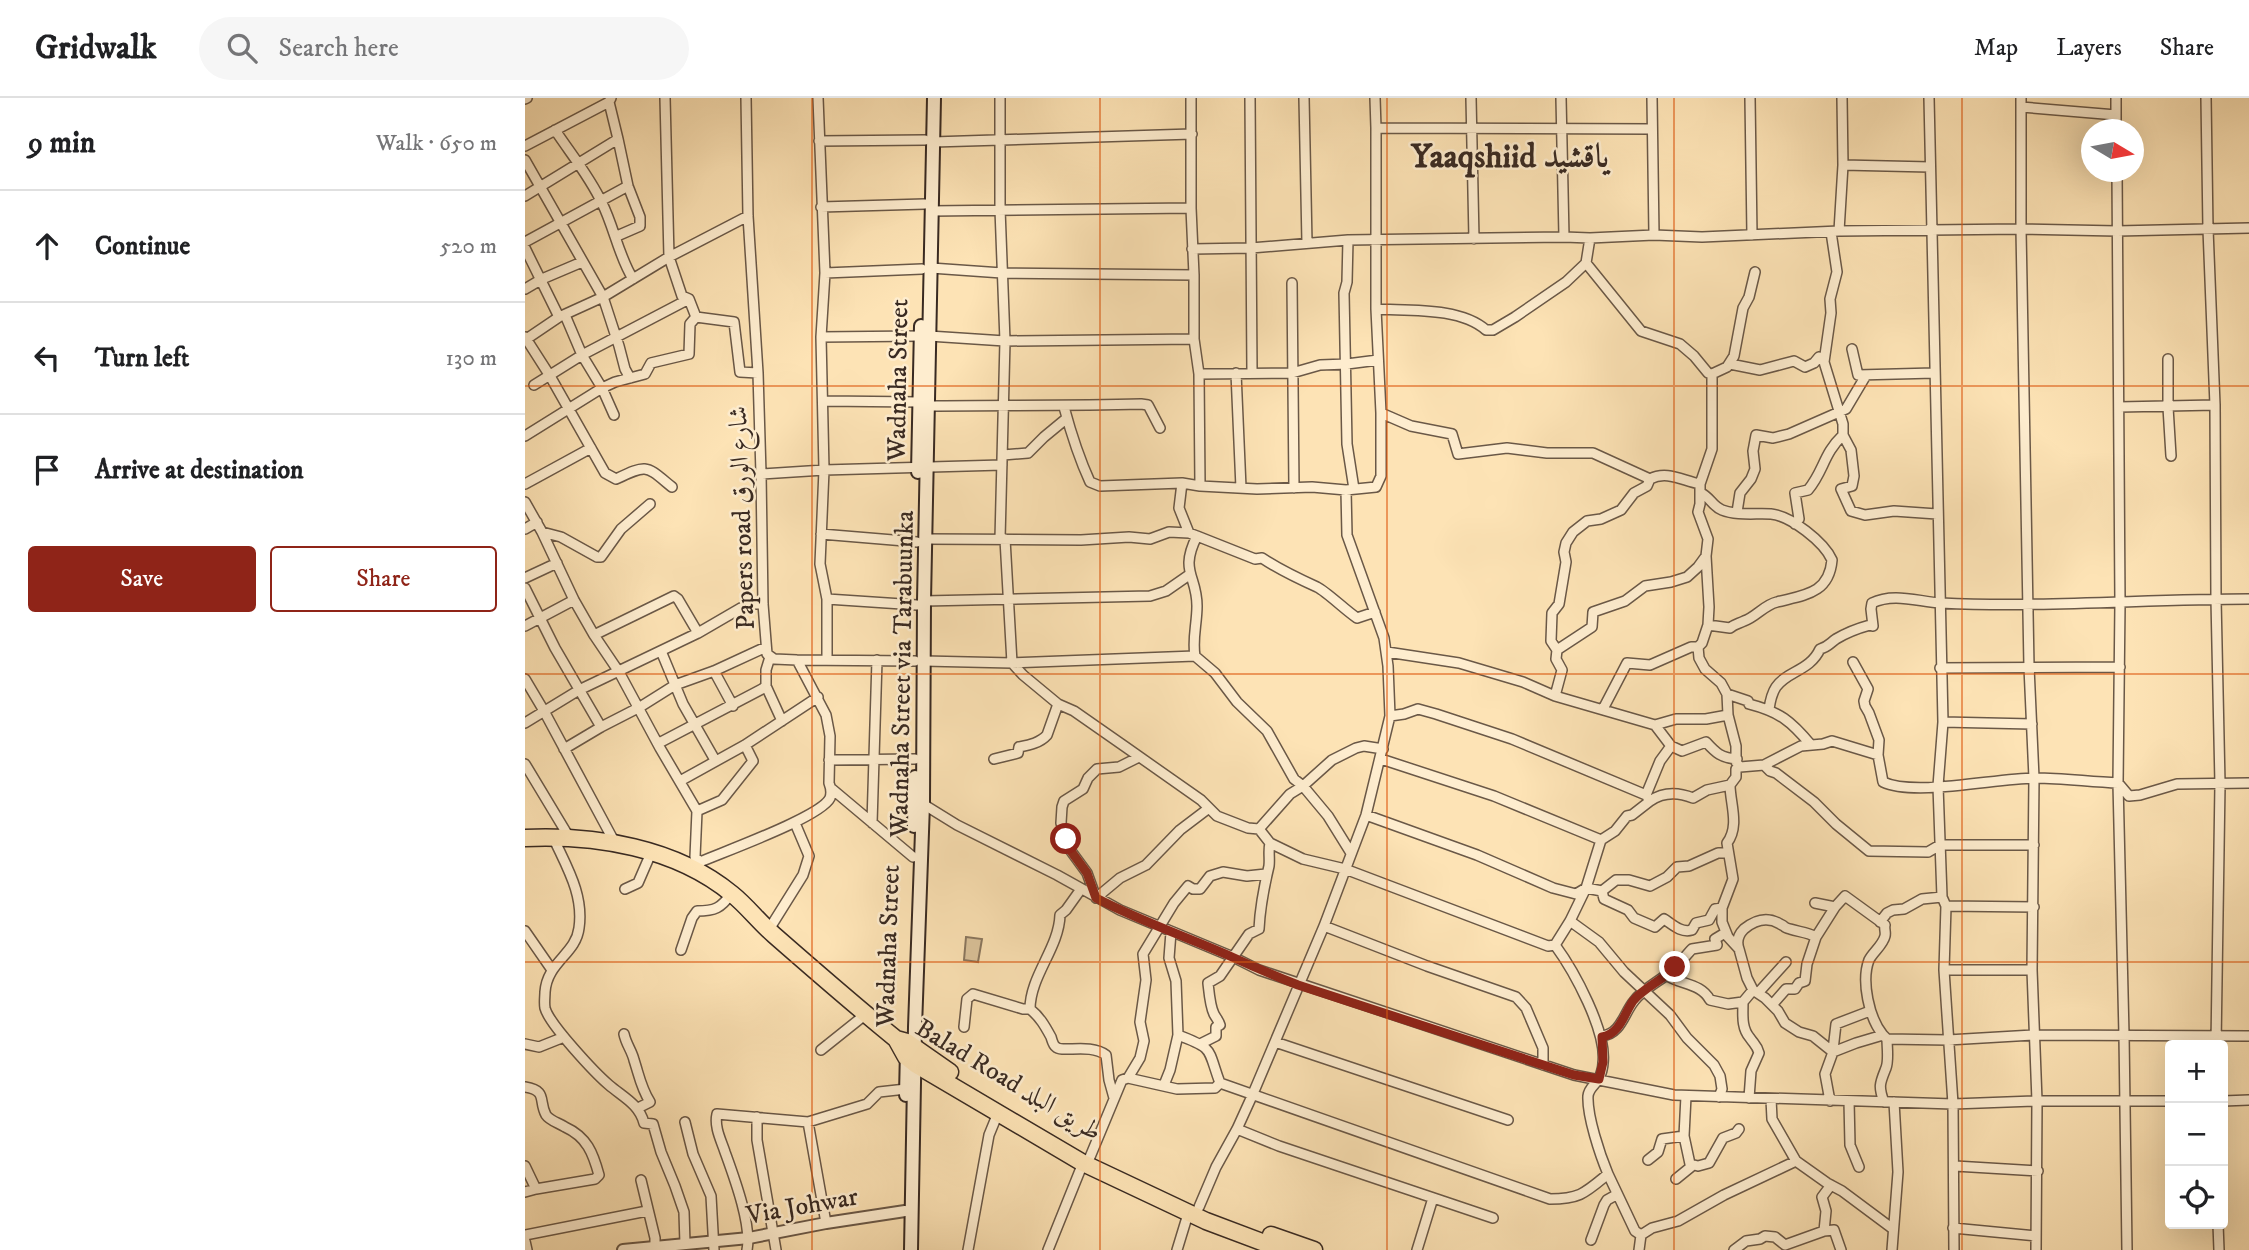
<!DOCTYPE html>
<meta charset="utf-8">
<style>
body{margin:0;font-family:"IM FELL DW Pica",Amiri,serif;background:#f6f6f6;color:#202124}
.controls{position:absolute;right:21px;bottom:21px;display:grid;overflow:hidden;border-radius:7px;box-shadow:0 7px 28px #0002}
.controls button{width:63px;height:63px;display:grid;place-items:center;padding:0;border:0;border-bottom:2px solid #e0e0e0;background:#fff;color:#202124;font:35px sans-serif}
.compass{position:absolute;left:1556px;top:21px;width:63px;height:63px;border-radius:50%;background:#fff;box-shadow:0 7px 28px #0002;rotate:100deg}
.stop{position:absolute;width:21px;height:21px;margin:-16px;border:5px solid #8f2418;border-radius:50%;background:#fff}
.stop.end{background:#8f2418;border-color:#fff;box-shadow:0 2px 7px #0008}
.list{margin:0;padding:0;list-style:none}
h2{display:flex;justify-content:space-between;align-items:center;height:91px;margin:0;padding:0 28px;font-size:30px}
h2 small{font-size:23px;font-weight:400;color:#757577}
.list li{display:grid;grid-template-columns:46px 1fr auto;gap:21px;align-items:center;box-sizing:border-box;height:112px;padding:0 28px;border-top:2px solid #e0e0e0}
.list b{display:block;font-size:26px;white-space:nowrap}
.list em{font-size:23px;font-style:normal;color:#757577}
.actions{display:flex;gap:14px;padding:21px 28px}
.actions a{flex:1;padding:16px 0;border:2px solid #8f2418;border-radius:7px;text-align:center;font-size:24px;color:#8f2418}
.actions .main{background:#8f2418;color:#fff}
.icon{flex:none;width:38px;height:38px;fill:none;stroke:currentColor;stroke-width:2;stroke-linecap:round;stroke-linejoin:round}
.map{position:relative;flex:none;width:1724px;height:1152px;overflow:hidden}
header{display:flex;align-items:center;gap:42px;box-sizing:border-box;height:98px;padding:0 35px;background:#fff;border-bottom:2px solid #e0e0e0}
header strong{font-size:33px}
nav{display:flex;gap:38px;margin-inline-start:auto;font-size:24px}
.search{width:490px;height:63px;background:#f6f6f6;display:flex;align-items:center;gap:18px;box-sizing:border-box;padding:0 24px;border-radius:38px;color:#757577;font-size:26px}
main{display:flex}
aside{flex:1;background:#fff}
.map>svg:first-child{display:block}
</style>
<header>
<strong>Gridwalk</strong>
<div class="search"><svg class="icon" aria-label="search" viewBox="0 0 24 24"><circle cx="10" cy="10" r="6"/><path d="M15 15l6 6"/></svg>Search here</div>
<nav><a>Map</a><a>Layers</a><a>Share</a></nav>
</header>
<main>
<aside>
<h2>9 min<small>Walk · 650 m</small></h2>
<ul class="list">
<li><svg class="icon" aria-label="ahead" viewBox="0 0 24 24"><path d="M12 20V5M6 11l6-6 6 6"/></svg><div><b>Continue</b></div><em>520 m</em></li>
<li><svg class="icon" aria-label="left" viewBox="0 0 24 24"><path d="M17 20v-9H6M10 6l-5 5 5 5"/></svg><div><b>Turn left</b></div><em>130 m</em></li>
<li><svg class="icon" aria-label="arrive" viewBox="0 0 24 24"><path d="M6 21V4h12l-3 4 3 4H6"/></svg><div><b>Arrive at destination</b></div></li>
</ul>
<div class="actions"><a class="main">Save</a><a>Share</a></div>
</aside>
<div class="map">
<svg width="1724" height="1152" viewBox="0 0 1724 1152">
<defs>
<pattern id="park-tufts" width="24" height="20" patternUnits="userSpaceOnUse" patternTransform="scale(1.75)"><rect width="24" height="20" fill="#dcc49c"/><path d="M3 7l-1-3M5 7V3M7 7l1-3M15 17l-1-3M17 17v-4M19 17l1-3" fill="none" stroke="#b39f7f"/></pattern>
</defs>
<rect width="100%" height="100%" fill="#fde3b5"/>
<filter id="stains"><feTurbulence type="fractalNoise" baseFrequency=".00286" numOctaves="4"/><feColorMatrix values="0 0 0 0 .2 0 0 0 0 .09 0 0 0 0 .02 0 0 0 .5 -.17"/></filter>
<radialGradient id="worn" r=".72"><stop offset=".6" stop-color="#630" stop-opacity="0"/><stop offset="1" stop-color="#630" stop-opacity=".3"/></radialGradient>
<path fill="url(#park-tufts)" stroke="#8a775f" stroke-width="2" d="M441 839 457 841 453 864 439 862Z"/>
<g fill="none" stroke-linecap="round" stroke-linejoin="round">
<g stroke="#6a5847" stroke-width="12">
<path id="minor" d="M221 0 223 118 233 275 236 376 238 506 242 556 249 561 272 562 390 563
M293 0 300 175 296 239 299 372 295 466 302 501V562
M475 0V111L480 243 475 441
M666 0V110L669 177V241L674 276 675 388
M725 0 727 274
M779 0 782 145
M946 0 949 141
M1036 0 1039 139
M1127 0 1129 137
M1225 0 1227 137
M1404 0 1418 624 1413 688 1417 799 1421 808 1419 872 1428 1006 1429 1152
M1496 0V131L1504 569 1509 680 1507 872 1512 1003 1511 1152
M1591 0V32
M1681 0 1683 131 1690 307 1691 501 1695 686 1691 947
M0 1 2 0
M1496 9 1591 17
M851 30 1127 31
M30 32C46 56 65 79 77 105 89 129 94 159 108 181
M294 43 400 42
M408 44 667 36
M0 48 84 4 86 0
M0 62 78 199 94 248 100 271 105 280
M1318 67 1405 69
M1592 74 1595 505 1593 685 1599 937 1602 1152
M0 98 93 41 84 4
M296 109 400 106
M406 113 666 110
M1314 133 1318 67 1317 0
M1306 134 1312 174 1305 201 1306 215 1299 264 1318 326V337L1326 352 1329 378 1327 388 1316 391 1326 413 1340 417 1369 413 1412 416
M92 138 115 128V119L103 88 93 41
M1065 140 1061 165 1116 233 1155 246 1169 258 1183 275 1187 276
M823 142 822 184 819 195 822 346 829 391
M0 144 103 88
M0 150 34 219
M667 151 726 150 823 142 1039 139 1065 140 1129 137 1177 139 1314 133 1496 131 1592 133 1724 130
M406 170 477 175 669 177
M300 175 397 171
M767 185 769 390
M0 191 17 181 57 164
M851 211C884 213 935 209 961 232H968L990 219 1041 184 1061 165
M40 217 57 257 77 290 89 317
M171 219 209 224 215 274 233 275
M404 238 480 243 669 241
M0 239 25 278 80 375 91 381C123 366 120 367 147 389
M296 239 396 238
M0 242 34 219 78 199 144 159 223 118
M1327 251 1333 277 1409 275
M1643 261V309L1646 358
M1205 266 1235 272 1269 263 1280 269 1289 265 1294 259 1299 264
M711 275 716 390
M674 276 767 275 795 267 822 266 853 262
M1187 276V351L1175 386V406L1173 414 1183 441 1181 458 1184 509 1183 527 1177 545 1173 549 1174 560 1180 571 1196 585 1202 596 1203 617 1211 648V664L1215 669 1211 671V679L1205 687C1205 705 1215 728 1202 745L1208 781 1197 810V824L1203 839 1214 851 1222 880 1228 892 1218 904C1218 916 1216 930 1225 940 1229 946 1232 947 1234 955L1226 973 1224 1000
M1187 276 1202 269 1209 258 1218 210 1224 199 1230 174
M9 287 57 257 164 201
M299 303 394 304
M404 308C474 307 545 308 616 306L623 307 635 330
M539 309C546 335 554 360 565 384L575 388 657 385 675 388 732 391 787 389 821 392 851 389 856 378V315L851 211V30L850 0
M1594 309 1690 307
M856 315 886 328 927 336 933 356 982 350 1022 355H1068L1125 381C1142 372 1158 383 1175 386
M0 338 77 290 90 284 120 276 126 265 164 256 165 226 171 219 164 201 157 198 144 159 140 0
M478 357 503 355 519 339 542 320
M236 376 299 372 477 367
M657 385 654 410 664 435 672 438C654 474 672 477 672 508 672 526 667 541 670 558L690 575 712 604 742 633 769 681 778 688 803 718 826 755
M0 386 66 350
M1176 395C1185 399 1187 408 1197 412 1212 418 1231 415 1246 416 1266 418 1299 444 1307 462 1304 496 1279 497 1252 504 1239 507 1231 519 1219 523 1213 526 1210 526 1205 530L1183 527
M0 404 17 434 49 502 69 537 94 574 135 650 172 713 170 759 175 764 172 774
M1212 414 1215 395 1226 381 1230 371 1228 353 1231 337 1248 340 1264 336 1321 311 1340 279
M1270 426 1274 421 1270 395 1283 392C1299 373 1298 356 1318 337
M0 431 12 424
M17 434 36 439 72 459H76L96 431 125 406
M296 436 392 444
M672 438 730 461 737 460C755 472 772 480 792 489 802 494 820 512 832 520L850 514
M401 441 556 442 604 439 625 441 644 434 664 435
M480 441 487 565 498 577 533 606 549 613 602 650 676 702 692 718 723 730 734 731 745 745 778 761 820 771 1023 848 1030 847 1045 823 1061 790 1076 742 1090 733 1102 718 1107 717 1125 703 1121 697 1135 663 1146 648 1157 653 1181 644C1191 655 1196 660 1212 661
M0 480 32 465
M0 490 30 550 76 629
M302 501 392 507
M399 503 625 498 641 493 664 477
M0 528 49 502
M69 537 149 498 153 501 173 535
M1032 552 1026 543 1027 515 1034 506 1041 464 1039 454 1041 445 1048 434 1062 423 1076 421 1096 412 1109 395 1122 388 1125 381
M136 553 158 606 190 662
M862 554 934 565 998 584 1030 598 1130 627 1151 621H1181L1203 617
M399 563 487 565 670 558
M1328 564 1343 591 1339 603 1340 608 1344 615 1354 642 1353 657 1358 684C1390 699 1472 680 1511 680 1538 680 1565 684 1593 685L1604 698 1615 697 1652 686 1724 685
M1415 570 1595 569
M189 573 208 608
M0 581 19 613 90 745
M241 588 257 623
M1202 596 1223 603 1224 606C1255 614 1266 623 1286 647
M1030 598 1037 572 1031 561 1032 552 1067 529 1068 514 1100 503 1120 488 1146 484 1162 479 1173 469 1181 458
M1078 611 1102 565 1125 567 1166 549H1173
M1244 611C1245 604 1247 595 1251 589 1262 573 1285 573 1295 551 1303 549 1305 545 1311 541 1321 535 1334 530 1345 527L1348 528 1346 511 1347 505C1369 494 1394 504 1416 505 1519 510 1622 501 1724 501
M865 618 879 616 893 611 911 616 987 641 1121 697
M1418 624 1507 626
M0 625 54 592 173 535 216 510 227 506H238
M1130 627 1146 648
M134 645 237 591 241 588V572L245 559
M39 651 76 629 115 609 150 587 189 573 241 549
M614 659 594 669 572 671 563 680 558 691 539 703 537 709 536 725 543 749 562 775 571 800 595 780 621 767 655 732 684 710
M469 661 493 655 494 649C504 647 515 645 522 637L533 606
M856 661 969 698 1076 742
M304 662 390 661
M0 666 44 739
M1239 667 1276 648 1298 646 1307 643 1353 657
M1215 669 1239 667 1245 673 1251 675 1289 704 1311 726 1344 753 1403 754 1415 747H1509
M155 683 220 647 293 599
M307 691 388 759
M1125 703C1138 694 1153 694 1168 700L1182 692 1205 687
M398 706 432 727 532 777 595 812 708 859 734 872 1049 977 1149 997 1428 1006 1512 1003H1645
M172 713 197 702 228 663 220 647
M841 717 952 757 1028 790 1051 796 1061 790 1077 793 1091 782H1104L1125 788 1142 779 1152 769 1164 768 1193 755H1203
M347 725 352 562
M734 731 765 696 778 688 807 662 831 650 839 648 858 651
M28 739C41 768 59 796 54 830 51 856 22 864 20 894 20 898 19 905 20 910 24 926 70 975 84 987 98 999 114 1006 119 1025L128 1026 136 1054 150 1088 159 1114 160 1146
M175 764C198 754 296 719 305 700 307 694 306 690 304 685L305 638 301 617 272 562
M100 791 113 785 126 755
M556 791 541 812 535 817C534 850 505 878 505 911 515 919 520 928 526 939 527 942 528 947 531 949 537 955 565 945 581 957L584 982 589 1000
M1077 793 1079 801 1103 812 1109 820 1130 829 1139 821C1148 827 1156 835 1167 832L1171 825 1184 822 1190 811 1197 810
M1290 805 1310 809
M1421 808 1509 809
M1045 823 1074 844 1099 874 1145 917 1162 940 1189 967 1195 978 1197 991 1194 999
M1355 824 1362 815 1368 812 1379 811 1397 801 1417 799
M799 828 902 868 991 899 1001 910 1018 950V967
M0 833 27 872
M243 833 278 777 284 758 270 725
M1030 847C1049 873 1082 933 1078 965 1078 969 1076 977 1074 980 1071 987 1064 989 1063 998 1062 1018 1075 1057 1083 1076
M1214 851C1211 843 1213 837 1219 831 1230 822 1242 818 1255 826 1262 829 1257 829 1265 831 1274 834 1282 834 1291 839
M156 852 167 820 172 813C190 813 196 810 206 796
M1419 872H1507
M1141 877C1156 887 1176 885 1185 902L1203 906 1218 904
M1228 892 1240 900 1253 913 1260 925 1274 934 1288 938 1308 954
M1233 895 1261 864
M1247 907 1261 891H1270L1274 885 1280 883 1282 866 1291 839 1310 809 1320 798 1360 827C1359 831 1361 834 1360 838 1358 847 1348 854 1344 862 1336 883 1344 920 1358 937
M439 929 442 901 448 896 498 911H505
M99 936C101 946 107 953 109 962 114 977 116 990 125 1004L113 1010
M653 937C690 951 682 950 695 985
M1077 938C1096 936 1099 915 1109 903 1118 891 1133 884 1144 875 1153 869 1160 858 1167 851L1192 847 1190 841 1200 835
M750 944 983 1022
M677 945 691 938V929L695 927C694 923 691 920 689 916 685 908 684 894 683 885L695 878 724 836 734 831C735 809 739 789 744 768 745 760 743 753 745 745
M0 946 14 949 39 939
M296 952 341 916
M1308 952 1311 926 1345 913
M603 980 615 960 619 943 615 924 621 882 618 856 649 805 663 788 668 791H675L685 778 698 774 722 778 741 776
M639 987 645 972 653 937 651 883 644 860 646 834
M0 989C23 993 13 1002 21 1017 25 1023 34 1025 40 1029 62 1039 68 1055 74 1077L70 1081 11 1091
M1246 1001 1247 1021 1271 1063 1302 1085 1317 1093 1368 1131
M1305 1003 1300 976 1308 954 1331 945 1358 937 1362 941 1423 942 1508 937 1724 938
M1324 1003 1325 1047 1334 1069
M1698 1003 1724 1002
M1359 1004C1353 988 1355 985 1361 970 1364 962 1362 950 1362 941
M232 1019V1042L251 1152
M160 1024 168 1056 186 1098 189 1152
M283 1024 301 1125
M712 1031 754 1048 968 1120
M1159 1038 1165 1066 1173 1068 1184 1065 1198 1040 1211 1035 1214 1031
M565 1059 597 982 603 980 652 991 690 990 695 985 1025 1101C1055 1101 1060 1095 1083 1076L1110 1133 1116 1137
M1123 1062 1133 1054 1137 1041 1159 1038 1161 998
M0 1068 11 1091 0 1094
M1430 1068 1513 1073
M1151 1081 1167 1068
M116 1082 130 1140V1148
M1306 1087 1297 1099 1301 1113 1299 1133 1309 1132 1316 1152
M674 1109 691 1069 712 1031 727 998 799 828 841 717 865 618 863 568 859 540 822 437 821 392
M1693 1126 1694 1152
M1428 1130 1511 1138
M0 1137 122 1113
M1066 1142 1079 1107 1082 1102 1091 1097
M0 1143 2 1152
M222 1152C227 1127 209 1079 200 1054 196 1042 189 1029 192 1016L283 1024 342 1006 354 994 381 991
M443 1152 464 1037 473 1015
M523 1152 558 1065
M652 1152 663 1116
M892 1152 908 1100
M1114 1152 1116 1137 1127 1130 1153 1123 1199 1097 1271 1063
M1209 1152 1221 1143 1235 1141 1240 1138 1250 1139 1260 1147 1299 1133
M1367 1152 1373 1074 1369 1004"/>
</g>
<g stroke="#6a5847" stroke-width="14">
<path id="tertiary" d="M98 1152 224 1140 301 1125 380 1113"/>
</g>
<g stroke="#392a22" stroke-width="16">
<path id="secondary" d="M393 374 396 228
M389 728 390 679
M381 997 382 952
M386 1152 390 929 398 706 399 503 409 0"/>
</g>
<g stroke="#392a22" stroke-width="19">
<path id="trunk" d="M0 740C71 737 150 749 207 796 222 808 234 824 249 837 289 872 329 907 371 941L381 959 390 966 558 1065 681 1123 758 1152
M371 941 382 944 425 974
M746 1137 789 1152"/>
</g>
<use href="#minor" stroke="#feedcf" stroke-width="9"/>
<use href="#tertiary" stroke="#feedcf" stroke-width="10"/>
<use href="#secondary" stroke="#feedcf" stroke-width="12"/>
<use href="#trunk" stroke="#fde3b5" stroke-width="16"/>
</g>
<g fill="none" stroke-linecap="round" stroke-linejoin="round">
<path stroke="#8f2418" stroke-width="9" d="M541 741 543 749 562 775 571 800C615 823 662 839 707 859 729 869 750 878 773 887L1049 977 1074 981 1078 964 1077 939C1095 936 1099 916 1108 903 1119 889 1139 882 1150 869"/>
</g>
<path fill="none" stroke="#df570d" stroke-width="2" stroke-opacity="0.55" d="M287 0V1152M575 0V1152M862 0V1152M1149 0V1152M1437 0V1152M0 288H1724M0 576H1724M0 864H1724"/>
<g text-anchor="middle" stroke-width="5" stroke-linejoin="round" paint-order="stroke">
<g font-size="26" fill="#392a22" stroke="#feedcf">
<text transform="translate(372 282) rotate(-89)" y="9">Wadnaha Street</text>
<text transform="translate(216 420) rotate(-92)" y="9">Papers road شارع الورق</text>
<text transform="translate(376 576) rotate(-89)" y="9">Wadnaha Street via Tarabuunka</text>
<text transform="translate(362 848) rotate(-88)" y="9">Wadnaha Street</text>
<text transform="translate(484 981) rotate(31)" y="9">Balad Road طريق البلد</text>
<text transform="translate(277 1107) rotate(-10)" y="9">Via Johwar</text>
</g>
<g font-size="33" font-weight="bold" fill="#392a22" stroke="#feedcf">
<text x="985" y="69">Yaaqshiid ياقشيد</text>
</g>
</g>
<rect width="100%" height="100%" filter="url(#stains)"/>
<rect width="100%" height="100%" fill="url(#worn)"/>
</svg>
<div class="controls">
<button>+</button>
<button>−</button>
<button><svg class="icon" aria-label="locate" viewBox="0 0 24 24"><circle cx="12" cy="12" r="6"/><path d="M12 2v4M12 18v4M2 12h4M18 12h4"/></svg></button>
</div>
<svg class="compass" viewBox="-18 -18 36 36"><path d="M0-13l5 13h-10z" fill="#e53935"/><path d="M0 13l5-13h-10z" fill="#757577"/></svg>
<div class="stop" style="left:541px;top:741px"></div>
<div class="stop end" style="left:1150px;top:869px"></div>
</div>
</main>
